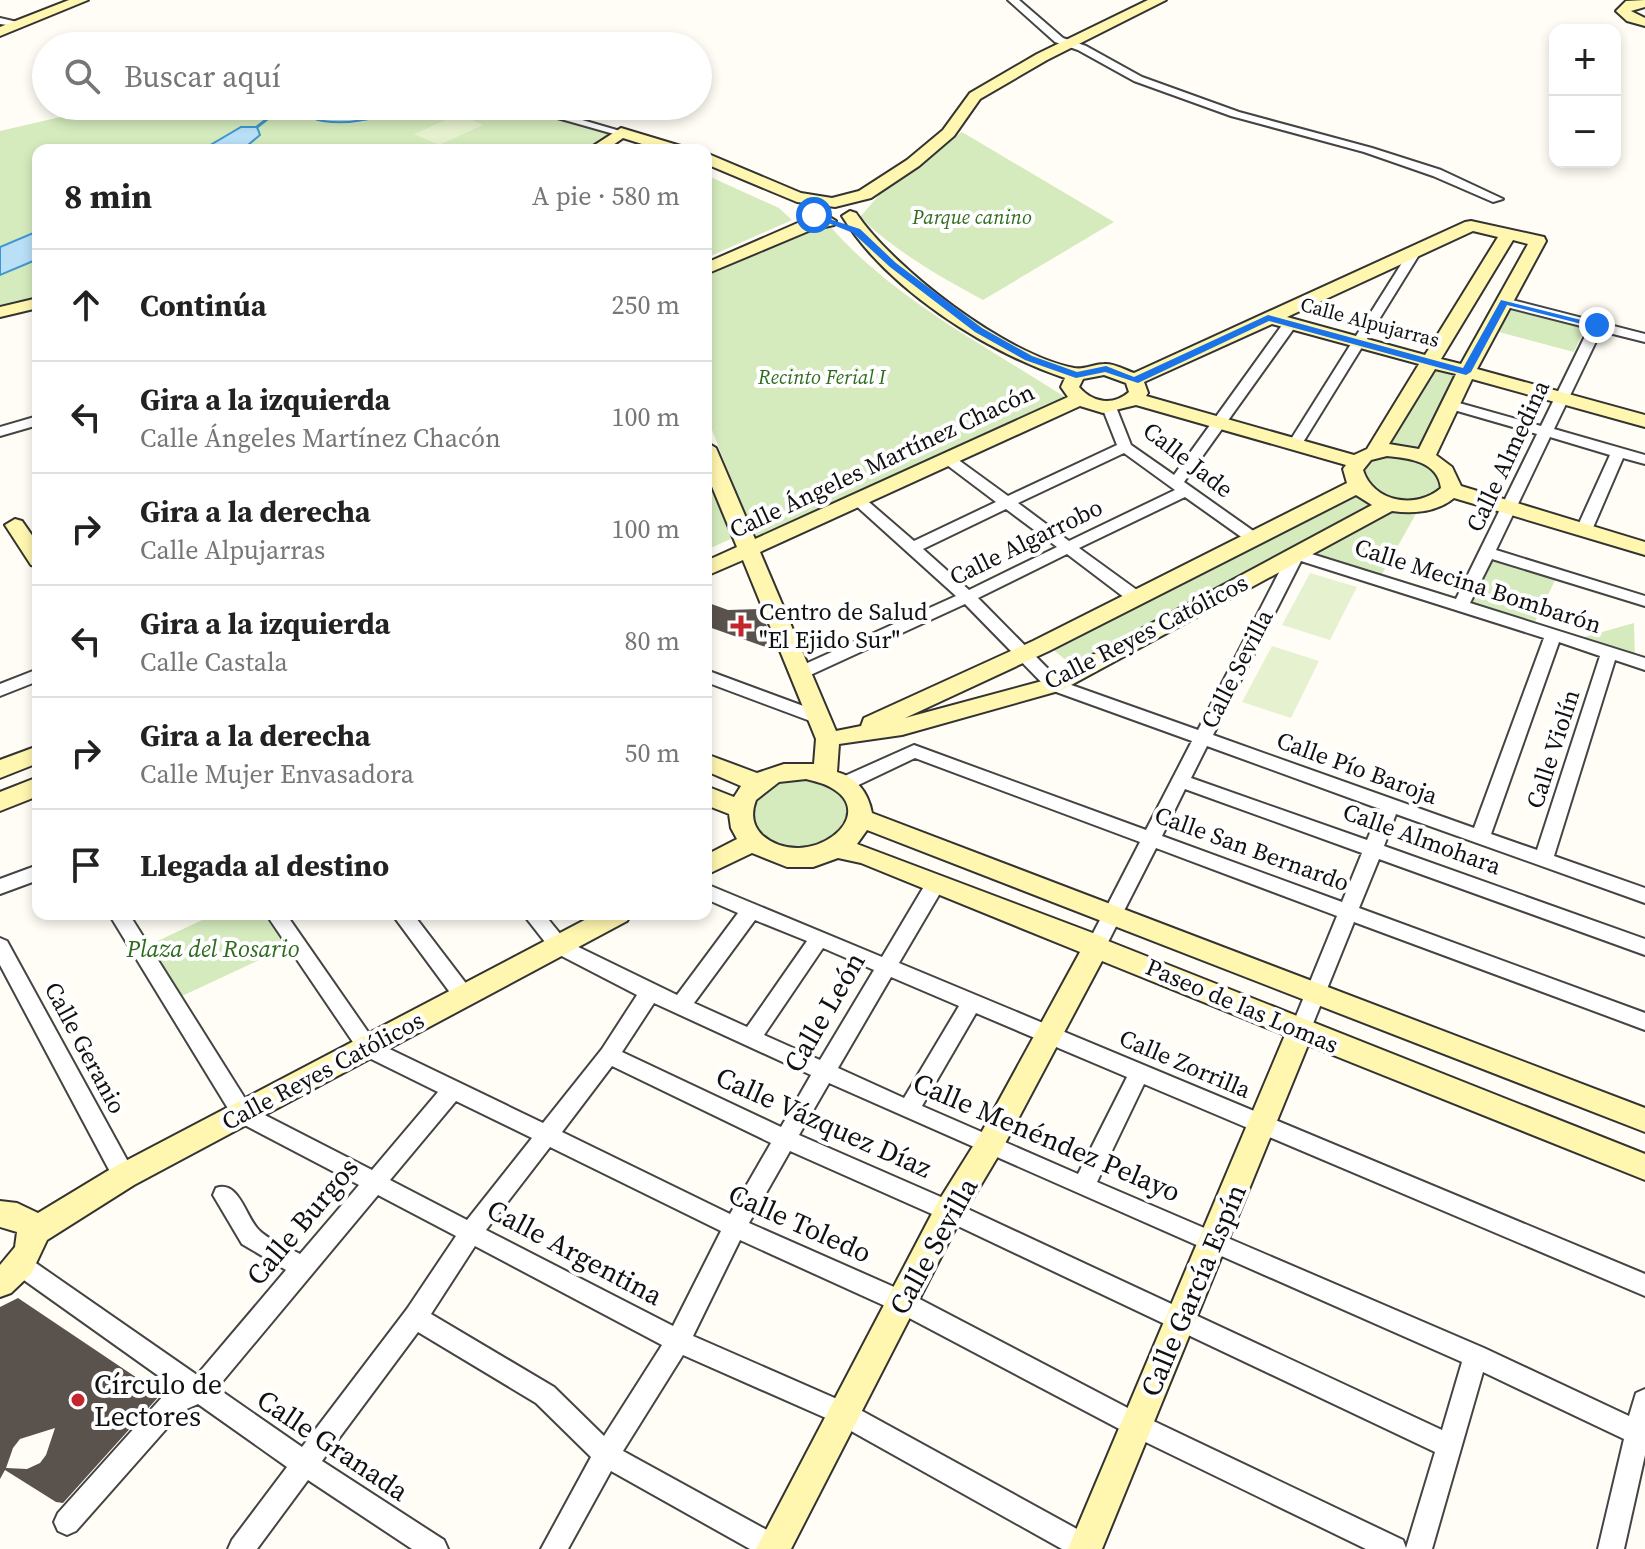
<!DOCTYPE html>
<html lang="es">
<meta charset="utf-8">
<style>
body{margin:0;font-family:"Source Serif 4",serif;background:#f6f6f6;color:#222}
.controls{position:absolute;right:24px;top:24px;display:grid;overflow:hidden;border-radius:16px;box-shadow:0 4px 12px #0003}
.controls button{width:72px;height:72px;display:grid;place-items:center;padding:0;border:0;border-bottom:2px solid #e0e0e0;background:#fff;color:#222;font:40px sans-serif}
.stop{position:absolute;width:24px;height:24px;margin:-18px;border:6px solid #1a73e8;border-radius:50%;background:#fff}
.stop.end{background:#1a73e8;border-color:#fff;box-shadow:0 2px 8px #0008}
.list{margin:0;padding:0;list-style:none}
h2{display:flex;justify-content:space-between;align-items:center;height:104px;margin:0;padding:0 32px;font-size:34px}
h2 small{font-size:26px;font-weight:400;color:#767676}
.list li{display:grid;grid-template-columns:52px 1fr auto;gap:24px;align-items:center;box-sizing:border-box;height:112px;padding:0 32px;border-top:2px solid #e0e0e0}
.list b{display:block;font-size:30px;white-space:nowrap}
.list p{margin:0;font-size:26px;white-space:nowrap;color:#767676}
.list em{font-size:26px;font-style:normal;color:#767676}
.icon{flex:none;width:44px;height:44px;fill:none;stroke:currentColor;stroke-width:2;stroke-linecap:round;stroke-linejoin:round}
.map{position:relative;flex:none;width:1645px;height:1549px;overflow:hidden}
.search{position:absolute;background:#fff;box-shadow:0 4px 12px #0003;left:32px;top:32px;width:680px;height:88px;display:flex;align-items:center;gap:20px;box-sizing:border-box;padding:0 28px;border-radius:44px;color:#767676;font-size:30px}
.panel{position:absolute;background:#fff;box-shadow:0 4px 12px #0003;left:32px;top:144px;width:680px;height:776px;border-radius:16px}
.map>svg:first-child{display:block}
</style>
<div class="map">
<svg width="1645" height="1549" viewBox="0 0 1645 1549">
<rect width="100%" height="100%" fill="#fffdf5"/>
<path fill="#d5ebbd" d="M108 106H513L621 133 595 150H38V301L0 310V131Z
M962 132 1114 222 983 300C939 276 896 252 860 217L880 194Z
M706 175 779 208 792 220 706 258Z
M828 224C892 298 984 345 1065 397L755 539 706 415V276Z
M1510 307 1586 326 1574 352 1499 332Z
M1434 366 1459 373 1421 451 1385 444Z
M1385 455C1411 457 1429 460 1443 483L1441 490C1411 509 1384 502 1361 477L1365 462Z
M706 473 733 538 706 550Z
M1355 492 1377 505 1074 667 1050 647Z
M1394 509 1417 512 1381 576 1310 553Z
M1489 553 1558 574 1532 628 1461 606Z
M1634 623 1635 661 1570 641Z
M813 776 851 800 843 837C798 851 781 863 748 820L754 795 779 778Z
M215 914H268L289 946 182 996 149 945Z"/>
<path fill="#e6f2cf" d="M459 114 483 125 439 145 414 134Z
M1310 573 1357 587 1330 640 1282 625Z
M1272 646 1319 661 1291 718 1242 702Z"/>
<path fill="#b9e0f7" stroke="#3f96cf" stroke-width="2" d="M298 106H385L387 113C366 123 311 130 298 106Z
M241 127H257L260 135 242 150H202Z
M38 231V259L0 275V247Z"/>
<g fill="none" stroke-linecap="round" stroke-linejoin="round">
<path stroke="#3f96cf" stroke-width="3" d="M257 127 271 116 301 112"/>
</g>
<path fill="#5a524d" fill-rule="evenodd" d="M706 602 728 610 760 609 777 651 706 626Z
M18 1298 161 1394 63 1503 56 1502 5 1470 0 1479V1307ZM55 1428 46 1455 40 1463 27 1469 6 1468 13 1448 20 1439Z"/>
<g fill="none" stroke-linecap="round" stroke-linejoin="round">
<g stroke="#444" stroke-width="4">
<path id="street" d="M1008 0H1019L1063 38 1086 46 1142 77 1239 112 1372 148 1441 170 1503 199 1493 202 1433 176 1364 152 1231 116 1134 81 1078 50 1055 42Z
M0 18 26 24 21 27 0 24Z
M515 106H534L627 133 621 136Z
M1412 247 1422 250 1302 444 1300 447H1290L1288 444Z
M1504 298 1645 334V342L1601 331 1554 429 1645 455V464L1623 458 1592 530 1589 533H1579L1576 530 1610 455 1550 437 1496 550 1645 596V606L1492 559 1470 603 1645 658V670L1615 660 1554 856 1645 888V903L1396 814 1384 846 1645 939V955L1379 859 1359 908 1645 1013V1030L1354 922 1310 1031 1307 1037 1300 1039 1293 1037 1290 1031 1337 916 1156 848 1104 950H1090L1087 945 1140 842 915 758 850 789H838L835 784 838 779 914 745 1146 830 1192 741 1048 689 965 604 806 677H794L792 673 794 669 956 596 853 503V497H863L914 541 996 502 943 462V456H953L1008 496 1117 445 1102 407 1109 403 1116 407 1131 445 1174 475 1285 321H1295L1297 324 1184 482 1259 535 1261 538 1259 541H1247L1185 497 1079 548 1141 593 1143 597 1141 601H1129L1067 554 978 598 1060 681 1198 730 1290 551H1302L1456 599 1537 434 1447 408 1445 405 1452 401 1541 426 1589 328 1499 305V299ZM1124 453 1175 490 1069 541 1018 503ZM1006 509 1057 547 969 590 923 549ZM1301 561 1544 638 1474 828 1213 735ZM1559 642 1600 656 1537 850 1491 834ZM1207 746 1380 809 1367 840 1191 778ZM1185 789 1362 853 1342 902 1162 836Z
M38 416V425L0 436V427Z
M38 669V681L0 696V684Z
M706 670 825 714 828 718 819 724 813 722 706 682Z
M38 865V880L0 894V879Z
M936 876 943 878 946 883 899 963 1645 1274V1296L1144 1084 1097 1182 1484 1348 1629 1416 1636 1393 1645 1389V1455L1624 1549H1598L1624 1439 1483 1372 1432 1549H1366L1127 1433 894 1310 740 1240 693 1336 853 1406 1097 1540 1101 1549H1062L835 1422 683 1355 623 1451 785 1540 789 1549H750L611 1471 568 1549H541L591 1457 536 1403 418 1332 322 1461 444 1540 448 1549H412L308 1480 257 1549H228L232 1540 287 1467 198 1404 182 1411 76 1531 67 1535 58 1531 54 1522 58 1513 164 1395 177 1389 14 1273 11 1266 14 1259 22 1256 30 1259 197 1375 286 1270 242 1244 213 1195 216 1188C238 1180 245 1214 257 1228 266 1239 287 1247 300 1254L359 1185 235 1120 109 914H129L251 1108 372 1170 438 1092 361 1054 266 914H286L375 1042 543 1123 602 1049 637 995 552 951 523 914H544L566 941 677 995 738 913 706 899V884L882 957 929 878ZM755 920 807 941 747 1027 694 1003ZM823 948 874 970 820 1060 764 1035ZM891 977 959 1006 904 1098 838 1068ZM654 1003 811 1075 781 1127 622 1052ZM976 1013 1127 1077 1078 1174 922 1106ZM612 1066 771 1143 730 1214 562 1132ZM829 1083 1462 1362 1442 1430 957 1204 799 1135ZM456 1101 532 1138 467 1220 390 1180ZM550 1147 721 1231 673 1326 486 1230ZM790 1151 941 1218 1435 1452 1406 1548 1403 1540 1145 1417 910 1294 749 1223ZM378 1195 456 1236 407 1309 302 1447 217 1388ZM475 1246 662 1345 604 1436 554 1387 431 1314Z
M392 914H413L471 990 474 996 471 1002 464 1004 457 1002Z
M0 938 7 941 132 1169 135 1176 132 1183 124 1186 116 1183 0 965Z"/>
</g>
<g stroke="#333" stroke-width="4">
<path id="secondary" d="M69 0H88L0 36V27Z
M1148 0H1166L1047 60 980 99 954 136 919 166 871 198 835 207 797 202 706 164V153L801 193 832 198 859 191 907 160 943 130 970 93 1037 54Z
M1645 0V7L1631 11 1645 18V26L1627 21 1616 11 1626 1Z
M621 128 684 147 686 150H661L623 138 606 150H587Z
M850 211 856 213C894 269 1006 355 1074 368 1084 370 1094 364 1104 364 1114 363 1125 370 1134 373L1465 222 1471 221 1544 237 1546 241 1477 369 1645 415V427L1472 379 1436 455 1452 467 1461 486 1645 542V555L1454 498C1437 512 1414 514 1392 511L1062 690 902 735 839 744 837 772C857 778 868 792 872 813L1645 1108V1132L867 830 857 844 1106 938 1108 941 1645 1154V1180L1308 1045 1102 1549H1068L1285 1035 1102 961 1000 1153 960 1220 791 1549H756L938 1202 980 1135 1080 952 861 863 838 858 813 867H787L752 853 706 875V855L737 839 731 828 729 814 706 805V786L734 797 741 786 706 771V754L757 773 784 764H814L816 739 743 560 706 576V561L737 547 706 472V442L716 448 755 539 1068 397 1061 387 1065 378C985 351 887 289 842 216ZM1473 231 1498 237 1425 355 1287 317ZM1513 240 1528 244 1461 364 1441 359ZM1272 324 1419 364 1367 449 1354 455 1146 396 1148 393 1144 382ZM1435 369 1456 374 1419 449 1389 444ZM1104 375 1126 383 1129 392C1113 406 1093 403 1079 387L1083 379ZM1136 405 1346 465 1343 469 1347 483 1033 641 864 718 861 726 836 731 760 552 1080 406 1103 413ZM1387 456C1410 458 1438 462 1441 488 1416 510 1373 502 1363 470L1371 460ZM1356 495 1372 505 1046 680 905 718 1049 651ZM806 779C813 781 823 783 830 787 883 815 808 874 762 835 752 825 751 813 756 800L779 782Z
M828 216 836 221 834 225 811 230 706 274V263L800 222Z
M38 298V308L0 317V307Z
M15 519 22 521 38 544V567L31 565 5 525Z
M38 746V763L0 778V760Z
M38 777V796L0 811V792Z
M596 914H631L627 921 134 1185 47 1240 31 1274 11 1293 0 1297V1265L15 1247 17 1232 0 1227V1201L17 1203 38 1213 114 1167Z"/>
</g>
<use href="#street" fill="#fff" fill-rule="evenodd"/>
<use href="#secondary" fill="#fff6b0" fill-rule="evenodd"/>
</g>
<path fill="#1a73e8" d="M811 213 860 229 896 263 982 328 1032 356 1077 372 1106 366 1134 377 1268 315 1463 368 1501 300 1601 325 1597 328 1507 305 1471 372 1466 375 1269 321 1138 383 1105 372 1076 378 1025 360 975 332 890 267 853 233 811 216Z"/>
<g fill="#c4262e" stroke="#fff" stroke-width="3">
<path d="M737 614h8v8h8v8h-8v8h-8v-8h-8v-8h8z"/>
<circle cx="78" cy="1400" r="8"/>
</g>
<g text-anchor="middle" stroke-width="8" stroke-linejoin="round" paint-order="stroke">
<g font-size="20" font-style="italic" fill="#2f6b1f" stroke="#fff">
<text x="972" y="224">Parque canino</text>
<text x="822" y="384">Recinto Ferial I</text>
</g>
<g font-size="20" fill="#111" stroke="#fff">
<text transform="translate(1370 322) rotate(15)" y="7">Calle Alpujarras</text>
</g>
<g font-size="24" fill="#111" stroke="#fff">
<text transform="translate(1508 456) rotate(-65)" y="8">Calle Almedina</text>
<text transform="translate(1188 460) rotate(38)" y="8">Calle Jade</text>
<text transform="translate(882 461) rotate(-25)" y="8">Calle Ángeles Martínez Chacón</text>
<text transform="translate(1026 542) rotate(-26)" y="8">Calle Algarrobo</text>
<text transform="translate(1478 586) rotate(18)" y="8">Calle Mecina Bombarón</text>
<text transform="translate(1146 632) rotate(-27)" y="8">Calle Reyes Católicos</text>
<text transform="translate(1237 669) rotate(-63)" y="8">Calle Sevilla</text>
<text transform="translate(1553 749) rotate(-72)" y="8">Calle Violín</text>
<text transform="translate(1357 768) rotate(20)" y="8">Calle Pío Baroja</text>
<text transform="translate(1422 839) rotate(20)" y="8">Calle Almohara</text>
<text transform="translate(1252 849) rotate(20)" y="8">Calle San Bernardo</text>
<text transform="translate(1242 1006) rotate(23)" y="8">Paseo de las Lomas</text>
<text transform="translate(85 1048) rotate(62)" y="8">Calle Geranio</text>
<text transform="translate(1185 1064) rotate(23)" y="8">Calle Zorrilla</text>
<text transform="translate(323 1071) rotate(-28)" y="8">Calle Reyes Católicos</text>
</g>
<g font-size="24" fill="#111" stroke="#fff" text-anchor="start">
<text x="759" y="620">Centro de Salud<tspan x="759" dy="28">"El Ejido Sur"</tspan></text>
</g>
<g font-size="24" font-style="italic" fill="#2f6b1f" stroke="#fff">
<text x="213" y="957">Plaza del Rosario</text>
</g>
<g font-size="28" fill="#111" stroke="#fff">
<text transform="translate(824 1012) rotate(-60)" y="10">Calle León</text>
<text transform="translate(824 1122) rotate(24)" y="10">Calle Vázquez Díaz</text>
<text transform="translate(1047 1137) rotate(23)" y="10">Calle Menéndez Pelayo</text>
<text transform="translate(302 1221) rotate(-50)" y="10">Calle Burgos</text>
<text transform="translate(800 1223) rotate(24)" y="10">Calle Toledo</text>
<text transform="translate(933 1246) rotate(-61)" y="10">Calle Sevilla</text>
<text transform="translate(575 1252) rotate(28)" y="10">Calle Argentina</text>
<text transform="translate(1193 1290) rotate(-67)" y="10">Calle García Espín</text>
<text transform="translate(333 1445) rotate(34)" y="10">Calle Granada</text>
</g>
<g font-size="28" fill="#111" stroke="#fff" text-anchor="start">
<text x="94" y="1394">Círculo de<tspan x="94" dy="32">Lectores</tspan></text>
</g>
</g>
</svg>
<div class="controls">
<button>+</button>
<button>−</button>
</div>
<div class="stop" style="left:814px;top:215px"></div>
<div class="stop end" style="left:1597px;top:325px"></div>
<div class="search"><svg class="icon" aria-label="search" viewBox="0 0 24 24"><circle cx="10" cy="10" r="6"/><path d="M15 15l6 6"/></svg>Buscar aquí</div>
<section class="panel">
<h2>8 min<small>A pie · 580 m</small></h2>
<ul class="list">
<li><svg class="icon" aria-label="ahead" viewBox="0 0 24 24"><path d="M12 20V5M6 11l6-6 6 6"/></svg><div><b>Continúa</b></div><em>250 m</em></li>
<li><svg class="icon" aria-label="left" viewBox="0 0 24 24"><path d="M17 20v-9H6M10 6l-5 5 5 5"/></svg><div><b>Gira a la izquierda</b><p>Calle Ángeles Martínez Chacón</p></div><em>100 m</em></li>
<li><svg class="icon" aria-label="right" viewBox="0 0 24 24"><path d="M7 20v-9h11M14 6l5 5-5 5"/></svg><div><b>Gira a la derecha</b><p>Calle Alpujarras</p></div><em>100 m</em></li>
<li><svg class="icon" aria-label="left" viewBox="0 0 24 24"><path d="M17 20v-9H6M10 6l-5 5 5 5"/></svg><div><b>Gira a la izquierda</b><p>Calle Castala</p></div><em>80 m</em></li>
<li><svg class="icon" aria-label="right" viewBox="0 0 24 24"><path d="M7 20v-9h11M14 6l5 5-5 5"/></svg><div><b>Gira a la derecha</b><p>Calle Mujer Envasadora</p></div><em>50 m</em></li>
<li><svg class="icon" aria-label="arrive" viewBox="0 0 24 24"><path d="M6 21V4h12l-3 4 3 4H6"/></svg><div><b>Llegada al destino</b></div></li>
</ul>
</section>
</div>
